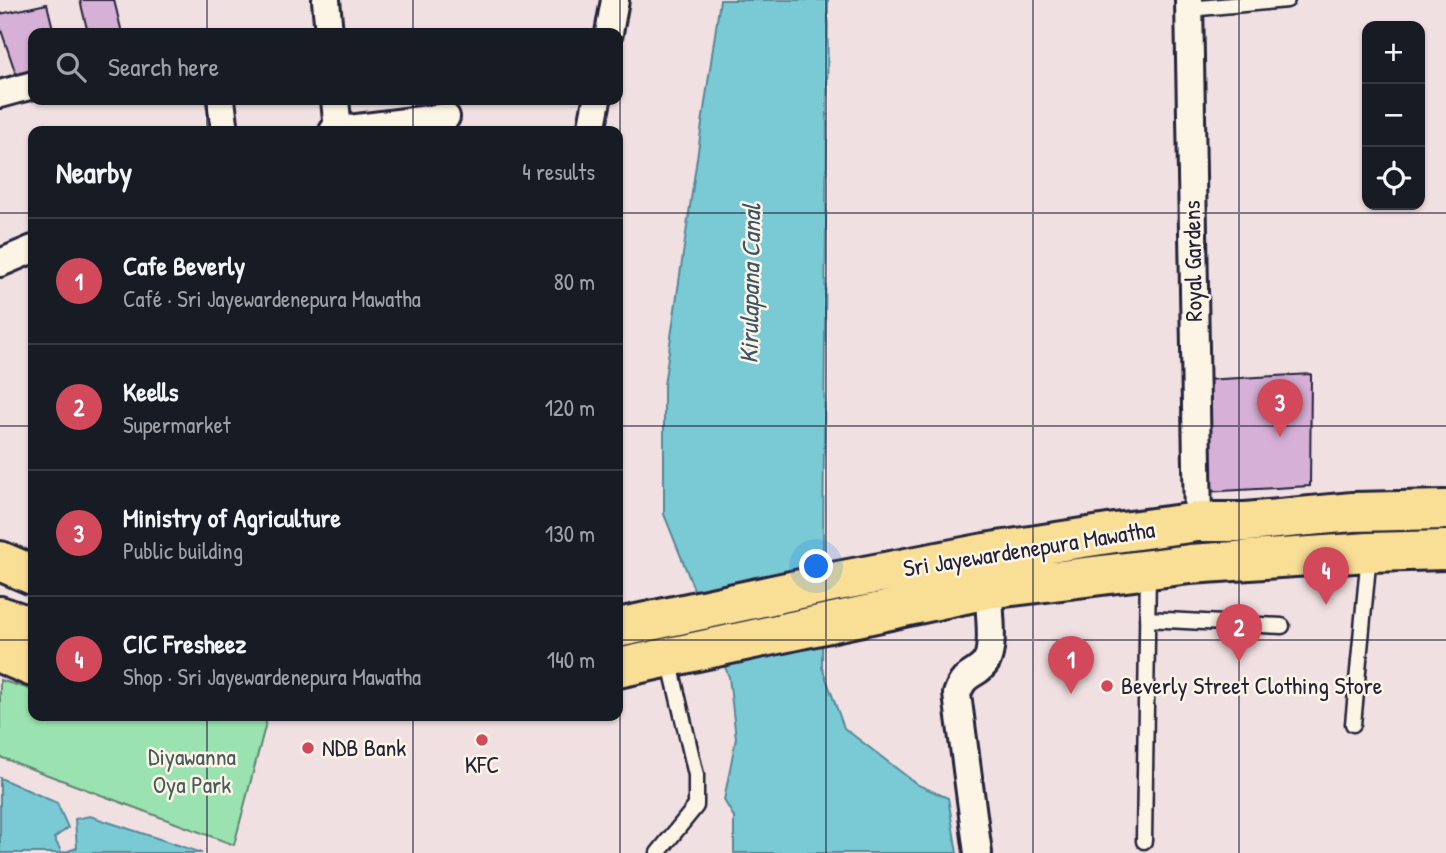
<!DOCTYPE html>
<meta charset="utf-8">
<style>
body{margin:0;font-family:"Patrick Hand",sans-serif;background:#20242c;color:#f1f3f6}
.controls{position:absolute;right:21px;top:21px;display:grid;overflow:hidden;border-radius:14px;box-shadow:0 2px 5px #0004}
.controls button{width:63px;height:63px;display:grid;place-items:center;padding:0;border:0;border-bottom:2px solid #363941;background:#171b24;color:#f1f3f6;font:35px sans-serif}
.you{position:absolute;left:817px;top:567px;width:24px;height:24px;margin:-18px;border:5px solid #fff;border-radius:50%;background:#1a73e8;box-shadow:0 0 0 10px #1a73e833}
.badge{display:grid;place-items:center;width:46px;height:46px;border-radius:50%;background:#d1495b;color:#fff;font-size:23px;font-weight:700}
.pin{position:absolute;translate:-50% -58px;filter:drop-shadow(0 2px 4px #0008)}
.pin::after{content:'';position:absolute;top:37px;width:24px;height:21px;background:inherit;clip-path:polygon(0 0,100% 0,50% 100%)}
.list{margin:0;padding:0;list-style:none}
h2{display:flex;justify-content:space-between;align-items:center;height:91px;margin:0;padding:0 28px;font-size:30px}
h2 small{font-size:23px;font-weight:400;color:#9ea1a6}
.list li{display:grid;grid-template-columns:46px 1fr auto;gap:21px;align-items:center;box-sizing:border-box;height:126px;padding:0 28px;border-top:2px solid #363941}
.list b{display:block;font-size:26px;white-space:nowrap}
.list p{margin:0;font-size:23px;white-space:nowrap;color:#9ea1a6}
.list em{font-size:23px;font-style:normal;color:#9ea1a6}
.icon{flex:none;width:38px;height:38px;fill:none;stroke:currentColor;stroke-width:2;stroke-linecap:round;stroke-linejoin:round}
.map{position:relative;flex:none;width:1446px;height:853px;overflow:hidden}
.search{position:absolute;background:#171b24;box-shadow:0 2px 5px #0004;left:28px;top:28px;width:595px;height:77px;display:flex;align-items:center;gap:18px;box-sizing:border-box;padding:0 24px;border-radius:14px;color:#9ea1a6;font-size:26px}
.panel{position:absolute;background:#171b24;box-shadow:0 2px 5px #0004;left:28px;top:126px;width:595px;height:595px;border-radius:14px}
.map>svg:first-child{display:block}
</style>
<div class="map">
<svg width="1446" height="853" viewBox="0 0 1446 853">
<rect width="100%" height="100%" fill="#f1e0e1"/>
<filter id="ink" filterUnits="userSpaceOnUse"><feTurbulence type="fractalNoise" baseFrequency=".0143" numOctaves="2"/><feDisplacementMap in="SourceGraphic" scale="14" xChannelSelector="R" yChannelSelector="G"/><feConvolveMatrix kernelMatrix="1 2 1 2 8 2 1 2 1" color-interpolation-filters="sRGB"/></filter>
<g filter="url(#ink)">
<path fill="#9ae2af" stroke="#5e8275" stroke-width="2" d="M0 680 33 690V716H238L267 719 234 845 0 757Z"/>
<path fill="#7acad5" stroke="#578797" stroke-width="2" d="M720 0H828L822 667 844 728 918 785 948 798 957 853H734V817L724 800 736 738 729 677 664 514V385Z
M0 778 57 803 68 828 54 838 62 853 77 848 75 819 90 816 202 853H0Z"/>
<path fill="#d7b0d8" stroke="#22223b" stroke-width="2" d="M80 0H114L122 33H88Z
M47 4 54 33H33V72L17 77 0 27V14Z
M1311 374 1310 486 1204 492V380Z"/>
<g fill="none" stroke-linecap="round" stroke-linejoin="round">
<g stroke="#22223b" stroke-width="19">
<path id="service" d="M1189 9 1287 0
M1147 619 1282 626
M1353 724 1369 554
M1144 841 1148 570
M658 853 696 806V775L669 659"/>
</g>
<g stroke="#22223b" stroke-width="32">
<path id="minor" d="M326 0 329 33
M1189 0 1198 522
M609 33 615 0
M0 94 33 85
M221 100 225 131
M335 100 338 130
M333 131 446 117
M591 131 597 100
M0 263 33 249
M978 853 957 694C965 670 976 677 986 662 995 648 989 606 988 589"/>
</g>
<g stroke="#22223b" stroke-width="44">
<path id="primary" d="M0 561 33 575"/>
</g>
<g stroke="#22223b" stroke-width="44">
<path id="trunk" d="M0 616 33 627
M618 628 838 581 985 553 1115 533 1198 522H1246L1353 512 1446 510
M0 653 33 667
M618 668 988 589 1190 564 1369 552 1446 550"/>
</g>
<use href="#service" stroke="#fcf5e5" stroke-width="14"/>
<use href="#minor" stroke="#fcf5e5" stroke-width="26"/>
<use href="#primary" stroke="#f9df96" stroke-width="38"/>
<use href="#trunk" stroke="#f9df96" stroke-width="38"/>
</g>
</g>
<path fill="none" stroke="#22223b" stroke-width="2" stroke-opacity="0.55" d="M207 0V33M413 0V33M620 0V853M826 0V853M1033 0V853M1239 0V853M207 100V131M413 100V131M0 213H33M618 213H1446M0 426H33M618 426H1446M0 640H33M618 640H1446M207 716V853M413 716V853"/>
<g fill="#d1495b" stroke="#fcf5e5" stroke-width="2.5">
<circle cx="1107" cy="686" r="7"/>
<circle cx="482" cy="740" r="7"/>
<circle cx="308" cy="748" r="7"/>
</g>
<g text-anchor="middle" stroke-width="5" stroke-linejoin="round" paint-order="stroke">
<g font-size="24" fill="#22223b" stroke="#fcf5e5">
<text transform="translate(1193 261) rotate(-91)" y="8">Royal Gardens</text>
<text transform="translate(1029 549) rotate(-9)" y="8">Sri Jayewardenepura Mawatha</text>
</g>
<g font-size="24" fill="#22223b" stroke="#fcf5e5" text-anchor="start">
<text x="1121" y="694">Beverly Street Clothing Store</text>
<text x="322" y="756">NDB Bank</text>
<text x="482" y="773" text-anchor="middle">KFC</text>
</g>
<g font-size="24" fill="#465c5e" stroke="#fcf5e5">
<text x="192" y="765">Diyawanna<tspan x="192" dy="28">Oya Park</tspan></text>
</g>
<g font-size="26" font-style="italic" fill="#3c5469" stroke="#fcf5e5">
<text transform="translate(750 284) rotate(-89)" y="9">Kirulapana Canal</text>
</g>
</g>
</svg>
<div class="controls">
<button>+</button>
<button>−</button>
<button><svg class="icon" aria-label="locate" viewBox="0 0 24 24"><circle cx="12" cy="12" r="6"/><path d="M12 2v4M12 18v4M2 12h4M18 12h4"/></svg></button>
</div>
<div class="you"></div>
<div class="pin badge" style="left:1071px;top:694px">1</div>
<div class="pin badge" style="left:1239px;top:662px">2</div>
<div class="pin badge" style="left:1280px;top:437px">3</div>
<div class="pin badge" style="left:1326px;top:605px">4</div>
<div class="search"><svg class="icon" aria-label="search" viewBox="0 0 24 24"><circle cx="10" cy="10" r="6"/><path d="M15 15l6 6"/></svg>Search here</div>
<section class="panel">
<h2>Nearby<small>4 results</small></h2>
<ul class="list">
<li><span class="badge">1</span><div><b>Cafe Beverly</b><p>Café · Sri Jayewardenepura Mawatha</p></div><em>80 m</em></li>
<li><span class="badge">2</span><div><b>Keells</b><p>Supermarket</p></div><em>120 m</em></li>
<li><span class="badge">3</span><div><b>Ministry of Agriculture</b><p>Public building</p></div><em>130 m</em></li>
<li><span class="badge">4</span><div><b>CIC Fresheez</b><p>Shop · Sri Jayewardenepura Mawatha</p></div><em>140 m</em></li>
</ul>
</section>
</div>
